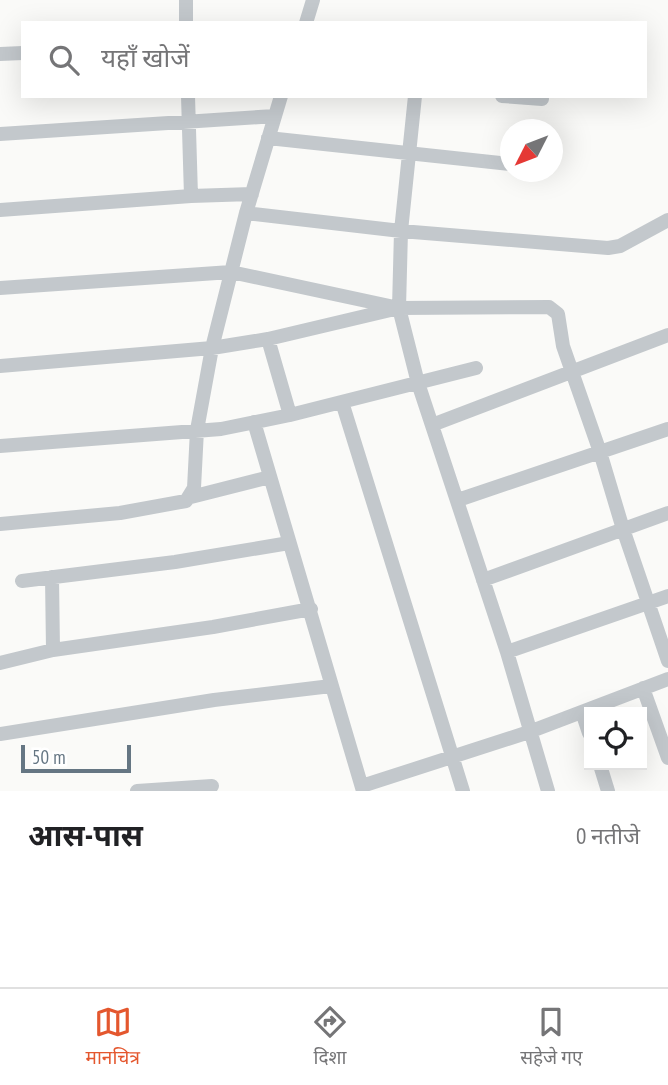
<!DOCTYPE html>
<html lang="hi">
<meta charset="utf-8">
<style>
body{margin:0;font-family:"PT Sans Narrow","Noto Sans Devanagari",sans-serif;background:#f2f2f2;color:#202124}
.controls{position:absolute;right:21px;bottom:21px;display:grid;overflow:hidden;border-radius:0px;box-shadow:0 7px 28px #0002}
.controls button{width:63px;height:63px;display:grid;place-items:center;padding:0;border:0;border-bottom:2px solid #e0e0e0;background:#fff;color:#202124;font:35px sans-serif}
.compass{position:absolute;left:500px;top:119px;width:63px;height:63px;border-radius:50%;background:#fff;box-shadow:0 7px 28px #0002;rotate:228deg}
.scale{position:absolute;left:21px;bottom:18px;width:110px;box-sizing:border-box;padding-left:7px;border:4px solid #657683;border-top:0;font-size:19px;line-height:24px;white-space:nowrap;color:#657683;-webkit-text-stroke:5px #fff;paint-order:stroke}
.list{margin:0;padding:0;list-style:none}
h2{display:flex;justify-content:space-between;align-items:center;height:91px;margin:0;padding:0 28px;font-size:30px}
h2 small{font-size:23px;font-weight:400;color:#757577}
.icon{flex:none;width:38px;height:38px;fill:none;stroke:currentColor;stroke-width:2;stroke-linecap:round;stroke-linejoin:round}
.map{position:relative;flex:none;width:668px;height:791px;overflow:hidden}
.search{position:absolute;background:#fff;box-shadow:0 7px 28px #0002;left:21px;right:21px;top:21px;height:77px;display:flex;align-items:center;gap:18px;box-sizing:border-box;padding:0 24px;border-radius:0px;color:#757577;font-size:26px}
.sheet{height:196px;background:#fff}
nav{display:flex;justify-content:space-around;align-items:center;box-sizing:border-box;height:98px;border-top:2px solid #e0e0e0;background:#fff;font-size:19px;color:#757577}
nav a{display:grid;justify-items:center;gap:4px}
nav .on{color:#e4572e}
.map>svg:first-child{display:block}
</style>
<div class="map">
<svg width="668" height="791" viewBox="0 0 668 791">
<rect width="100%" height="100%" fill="#fafaf8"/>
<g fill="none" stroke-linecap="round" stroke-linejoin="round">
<path stroke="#c3c8cc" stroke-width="14" d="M186 23V0
M306 23 313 0
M0 54 23 53
M188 96 191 196
M502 96 542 99
M0 134 275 116
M268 138 510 164
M0 210 191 196 252 194
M246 213 401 231 608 248 620 246 668 220
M0 288 231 272 399 308 549 307 558 314 563 346 600 452 623 529 668 661
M399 308 418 383 507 652 548 791
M268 339 290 415
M0 366 212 348 268 339 399 308 401 231 415 96
M342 402 463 791
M254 422 363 791
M432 425 668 335
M0 446 221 429 290 415 476 368
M191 497 270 477
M458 500 668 429
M0 524 120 513 186 501 194 488 197 430 212 348 246 213 281 96
M52 577 53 650
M483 580 668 513
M22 581 175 562 289 543
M507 652 668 596
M0 663 53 650 213 627 311 609
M643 688 668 758
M582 712 589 733
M0 734 214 700 331 686
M600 765 608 791
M362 786 529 732 668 679
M137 791 212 786"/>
</g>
</svg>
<div class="controls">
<button><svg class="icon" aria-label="locate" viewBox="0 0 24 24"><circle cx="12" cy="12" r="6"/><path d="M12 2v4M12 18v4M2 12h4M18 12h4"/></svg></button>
</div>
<svg class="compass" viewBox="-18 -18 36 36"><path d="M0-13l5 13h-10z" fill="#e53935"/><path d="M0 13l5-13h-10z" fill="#757577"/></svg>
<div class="scale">50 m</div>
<div class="search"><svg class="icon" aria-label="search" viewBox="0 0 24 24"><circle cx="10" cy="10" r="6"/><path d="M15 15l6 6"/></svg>यहाँ खोजें</div>
</div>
<section class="sheet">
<h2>आस-पास<small>0 नतीजे</small></h2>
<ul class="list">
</ul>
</section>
<nav>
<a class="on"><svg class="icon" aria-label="map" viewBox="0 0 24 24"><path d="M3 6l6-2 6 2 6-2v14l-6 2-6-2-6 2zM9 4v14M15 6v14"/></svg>मानचित्र</a>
<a><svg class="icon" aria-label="directions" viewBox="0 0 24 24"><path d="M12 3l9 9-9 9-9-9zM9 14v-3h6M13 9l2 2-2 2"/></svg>दिशा</a>
<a><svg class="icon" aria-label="saved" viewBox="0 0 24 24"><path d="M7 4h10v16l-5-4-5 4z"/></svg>सहेजे गए</a>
</nav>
